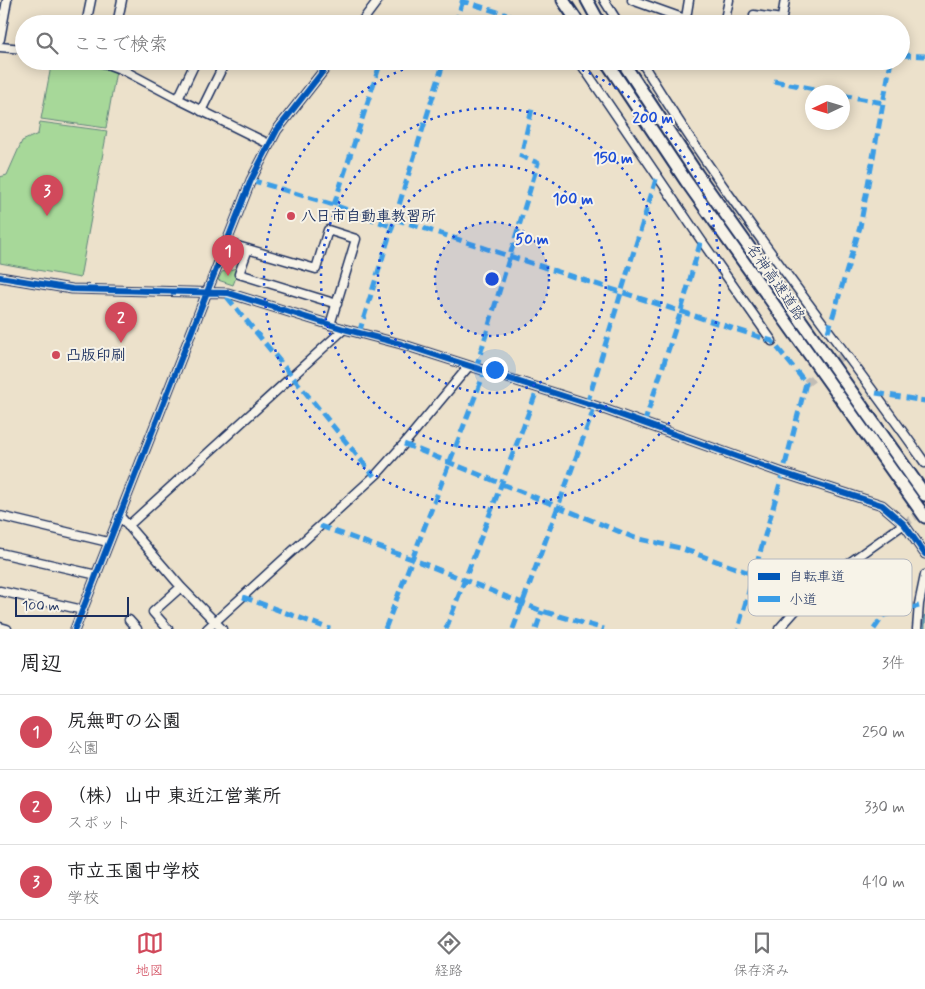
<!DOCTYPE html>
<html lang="ja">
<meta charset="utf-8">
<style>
body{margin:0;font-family:Mynerve,"Klee One",sans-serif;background:#f2f2f2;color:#202124}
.compass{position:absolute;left:805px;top:85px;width:45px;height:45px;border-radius:50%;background:#fff;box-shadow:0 2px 12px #0003;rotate:266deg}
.scale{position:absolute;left:15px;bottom:12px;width:114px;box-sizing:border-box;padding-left:5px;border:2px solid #1b2f5e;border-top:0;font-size:14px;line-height:18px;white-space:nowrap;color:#1b2f5e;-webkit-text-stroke:4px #f7f3e8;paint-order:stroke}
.you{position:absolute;left:494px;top:369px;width:18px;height:18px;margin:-12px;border:4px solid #fff;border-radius:50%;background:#1a73e8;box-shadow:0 0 0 8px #1a73e833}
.badge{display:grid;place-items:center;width:32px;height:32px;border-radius:50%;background:#d1495b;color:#fff;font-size:16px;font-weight:700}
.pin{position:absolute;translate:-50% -41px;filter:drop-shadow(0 1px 2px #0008)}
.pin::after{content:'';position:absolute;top:26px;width:18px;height:15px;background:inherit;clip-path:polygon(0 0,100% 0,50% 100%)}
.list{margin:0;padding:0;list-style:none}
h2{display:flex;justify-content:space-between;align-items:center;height:65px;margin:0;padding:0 20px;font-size:21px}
h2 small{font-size:16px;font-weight:400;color:#757577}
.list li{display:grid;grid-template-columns:32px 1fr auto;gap:15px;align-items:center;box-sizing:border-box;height:75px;padding:0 20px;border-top:1px solid #e0e0e0}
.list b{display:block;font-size:19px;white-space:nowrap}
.list p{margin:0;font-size:16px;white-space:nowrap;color:#757577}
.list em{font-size:16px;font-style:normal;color:#757577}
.icon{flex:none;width:28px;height:28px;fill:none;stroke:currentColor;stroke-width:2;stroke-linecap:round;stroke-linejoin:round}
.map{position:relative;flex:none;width:925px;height:629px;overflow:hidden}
.search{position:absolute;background:#fff;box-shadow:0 2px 12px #0003;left:15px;right:15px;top:15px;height:55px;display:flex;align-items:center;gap:12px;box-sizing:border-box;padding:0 18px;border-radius:28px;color:#757577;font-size:19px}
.sheet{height:290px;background:#fff}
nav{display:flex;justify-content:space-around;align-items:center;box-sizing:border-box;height:70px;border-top:1px solid #e0e0e0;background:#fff;font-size:14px;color:#757577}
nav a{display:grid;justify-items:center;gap:2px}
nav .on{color:#d1495b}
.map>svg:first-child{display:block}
</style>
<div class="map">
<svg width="925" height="629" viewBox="0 0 925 629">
<rect width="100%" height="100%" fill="#ece1cb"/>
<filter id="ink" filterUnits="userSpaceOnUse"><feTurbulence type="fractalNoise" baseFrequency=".02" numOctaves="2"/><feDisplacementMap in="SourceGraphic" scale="10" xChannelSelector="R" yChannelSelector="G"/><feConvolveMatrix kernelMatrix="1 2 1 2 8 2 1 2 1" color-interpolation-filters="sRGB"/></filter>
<g filter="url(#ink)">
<path fill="#a7d899" stroke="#61847c" d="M52 61 73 62 116 71 106 128 41 119Z
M40 122 107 131 80 278 0 263V177L7 175 22 141 38 134Z
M240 267 233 285 218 280 222 272Z"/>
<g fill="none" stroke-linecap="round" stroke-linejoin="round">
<path stroke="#578fa7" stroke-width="2.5" d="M924 629 925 616"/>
<path stroke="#c2bdb5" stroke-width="8" stroke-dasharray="8 4" stroke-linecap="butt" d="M806 383 846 353
M904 524 925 510"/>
<g stroke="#1b2f5e" stroke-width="11">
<path id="minor" d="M604 0 619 24
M632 0 699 24
M754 15 782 19
M686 18 689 0
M86 24 91 0
M117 24 122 0
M360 24 378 0
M724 24 729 0
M781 24 785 0
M0 39 7 0
M0 47 24 49
M99 61 123 70 178 99 269 144
M579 61 701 240 772 341
M641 61C727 203 830 328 925 463
M178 99 196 61
M201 111 225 62
M227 243 316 269 328 230 356 239 330 325
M248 249 239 274 337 304
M0 277 72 289 228 293 344 329 401 344 595 406 783 473 882 505 904 524 925 554
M119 515 181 587 222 629
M0 516 108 542
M128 526 344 329
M0 553 97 575
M0 591 83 610
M129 620 137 629
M0 627 7 629
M75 629 251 180 277 130 331 61
M168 629 153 612 181 587
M207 629 377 474 404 444 469 366
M779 629 818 585 904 524
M917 629 919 604 925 575"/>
</g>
<g stroke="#1b2f5e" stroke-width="15">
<path id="highway" d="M563 0 579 24
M587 0 600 24
M606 61 686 181 925 517
M622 61 697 174 925 495"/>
</g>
<use href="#minor" stroke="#f7f3e8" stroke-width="8"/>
<use href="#highway" stroke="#f7f3e8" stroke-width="11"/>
<path stroke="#3b9de6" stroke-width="5" stroke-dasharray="10 5" stroke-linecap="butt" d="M460 0 535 24
M393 24V22
M455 24 463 1
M901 55 925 56
M774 81 830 92
M842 95 883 103
M251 180 334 205 393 227
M334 205 381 61
M395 219 772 341 806 383 783 473 738 629
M227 297 374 476
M828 332 860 227 891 61
M359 333 444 61
M476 368 538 163 521 156 532 109
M876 393 925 401
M587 404 657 176
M644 424 681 311 701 240
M404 444 635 538 680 548 755 575
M320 526 412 559 542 611 604 629
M818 585 829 597 884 615
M243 597 330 629
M385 629 485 371
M446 629 538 388
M513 629 595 406
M536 629 542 611
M874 629 884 615 919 606"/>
<g stroke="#f7f3e8" stroke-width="9">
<path id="cycleway" d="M0 277 72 289 228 293 344 329 401 344 595 406 783 473 882 505 904 524 925 554
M75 629 251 180 277 130 331 61"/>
</g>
<use href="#cycleway" stroke="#0057b8" stroke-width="6"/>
</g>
</g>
<circle cx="492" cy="279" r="57" fill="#1d4ed8" fill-opacity=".12"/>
<g fill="none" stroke="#1d4ed8" stroke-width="2.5" stroke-dasharray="2.5 5">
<circle cx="492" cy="279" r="57"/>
<circle cx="492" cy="279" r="114"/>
<circle cx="492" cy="279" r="171"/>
<path d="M561 62A228 228 0 1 1 423 62"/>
</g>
<g fill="#d1495b" stroke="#f7f3e8" stroke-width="2">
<circle cx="291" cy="216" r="5"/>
<circle cx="56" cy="355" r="5"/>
</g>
<g text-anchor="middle" stroke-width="4" stroke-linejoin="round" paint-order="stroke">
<g font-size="15" font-weight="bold" fill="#1b2f5e" stroke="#f7f3e8" text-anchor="start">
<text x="301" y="221">八日市自動車教習所</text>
<text x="66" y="360">凸版印刷</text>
</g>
<g font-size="15" fill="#1b2f5e" stroke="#f7f3e8">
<text transform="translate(776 282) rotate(55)" y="5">名神高速道路</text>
</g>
</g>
<rect x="748" y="559" width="164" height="57" rx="8" fill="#f7f3e8" stroke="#b5b8bf" stroke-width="1"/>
<rect x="758" y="573" width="22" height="7" fill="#0057b8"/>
<rect x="758" y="596" width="22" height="6" fill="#3b9de6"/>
<g font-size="14" fill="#1b2f5e">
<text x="789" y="581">自転車道</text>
<text x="789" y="604">小道</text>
</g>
<circle cx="492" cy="279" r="8" fill="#1d4ed8" stroke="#f7f3e8" stroke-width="2.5"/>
<g font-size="15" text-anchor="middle" font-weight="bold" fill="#1d4ed8" stroke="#f7f3e8" stroke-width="4" stroke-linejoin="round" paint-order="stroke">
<text x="653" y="123">200 m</text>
<text x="613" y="163">150 m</text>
<text x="573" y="204">100 m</text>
<text x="532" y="244">50 m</text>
</g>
</svg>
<svg class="compass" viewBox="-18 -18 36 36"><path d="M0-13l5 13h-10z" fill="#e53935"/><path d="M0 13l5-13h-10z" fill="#757577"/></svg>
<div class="scale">100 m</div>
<div class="you"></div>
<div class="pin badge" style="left:228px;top:276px">1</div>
<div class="pin badge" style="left:121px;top:343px">2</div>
<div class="pin badge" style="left:47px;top:216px">3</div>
<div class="search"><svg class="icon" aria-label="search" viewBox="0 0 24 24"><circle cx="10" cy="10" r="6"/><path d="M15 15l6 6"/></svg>ここで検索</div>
</div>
<section class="sheet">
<h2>周辺<small>3件</small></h2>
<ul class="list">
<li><span class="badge">1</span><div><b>尻無町の公園</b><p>公園</p></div><em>250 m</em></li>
<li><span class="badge">2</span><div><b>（株）山中 東近江営業所</b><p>スポット</p></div><em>330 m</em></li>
<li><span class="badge">3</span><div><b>市立玉園中学校</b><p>学校</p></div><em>410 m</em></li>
</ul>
</section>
<nav>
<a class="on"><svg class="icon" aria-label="map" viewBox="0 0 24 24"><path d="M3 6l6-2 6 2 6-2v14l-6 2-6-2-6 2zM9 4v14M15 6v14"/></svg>地図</a>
<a><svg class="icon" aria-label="directions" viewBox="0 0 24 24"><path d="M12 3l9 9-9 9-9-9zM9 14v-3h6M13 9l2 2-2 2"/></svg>経路</a>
<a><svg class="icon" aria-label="saved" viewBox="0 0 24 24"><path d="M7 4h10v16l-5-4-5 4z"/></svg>保存済み</a>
</nav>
